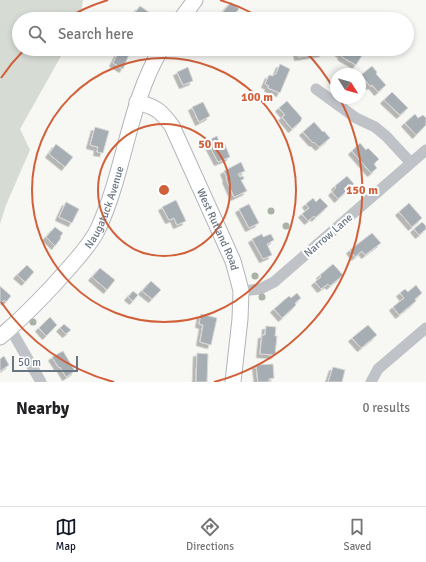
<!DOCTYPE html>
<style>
body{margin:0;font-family:Signika,sans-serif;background:#f2f2f2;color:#202124}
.compass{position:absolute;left:330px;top:68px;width:36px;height:36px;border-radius:50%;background:#fff;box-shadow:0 2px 6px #0003;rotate:127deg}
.scale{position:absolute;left:12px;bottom:10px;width:66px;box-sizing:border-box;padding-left:4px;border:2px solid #697682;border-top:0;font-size:11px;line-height:14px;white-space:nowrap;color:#697682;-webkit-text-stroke:3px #fff;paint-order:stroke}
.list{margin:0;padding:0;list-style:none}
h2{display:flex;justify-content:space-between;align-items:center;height:52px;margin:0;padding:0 16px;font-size:17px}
h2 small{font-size:13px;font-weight:400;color:#757577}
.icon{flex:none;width:22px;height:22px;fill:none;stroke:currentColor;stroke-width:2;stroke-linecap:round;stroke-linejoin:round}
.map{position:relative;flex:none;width:426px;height:382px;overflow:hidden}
.search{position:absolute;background:#fff;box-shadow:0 2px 6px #0003;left:12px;right:12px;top:12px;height:44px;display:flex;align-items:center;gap:10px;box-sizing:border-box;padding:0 14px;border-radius:22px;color:#757577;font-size:15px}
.sheet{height:124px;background:#fff}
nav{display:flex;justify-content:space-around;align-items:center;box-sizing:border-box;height:56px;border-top:1px solid #e0e0e0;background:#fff;font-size:11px;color:#757577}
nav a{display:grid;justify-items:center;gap:2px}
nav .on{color:#111827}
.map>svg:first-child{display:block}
</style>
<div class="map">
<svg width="426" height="382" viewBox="0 0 426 382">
<defs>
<filter id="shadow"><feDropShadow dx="-3.5" dy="3.5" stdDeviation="0" flood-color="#0004"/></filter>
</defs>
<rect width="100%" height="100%" fill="#f7f7f4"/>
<path fill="#d6dbd4" d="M0 0H83L80 19H19V49H65L20 129 30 150 6 205 0 224Z"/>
<path fill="#a6adb3" stroke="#d8d8d7" filter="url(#shadow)" d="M231 2 239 9 230 19H217Z
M140 6 150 13 145 19H130Z
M297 49H323V53L298 57Z
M334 49H354L363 54 356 65 342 57 341 54Z
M124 50 130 52 123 69 113 63 118 53 122 54Z
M280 64 290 69 280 93 268 88 269 86 265 84 269 75 273 76 275 74H276Z
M372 66 377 72 376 74 386 85 378 92 372 85 370 86 361 75Z
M188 67 193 81 183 85 177 72Z
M392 92 408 108 400 115 384 100Z
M287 101 302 118 301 120V121L292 129 282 117 285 115 279 108Z
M203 102 210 116 199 122 192 107Z
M415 114 418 118 423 115 426 118V125L416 135 405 123Z
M314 122 323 132 324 131 330 138 319 147 314 142 313 143 303 132Z
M95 127 109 131 103 153 97 152 98 147 90 145Z
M217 136 220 144 224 142 230 157 218 162 207 141Z
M360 143 366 150 368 148 379 159 374 164 377 168 371 173 352 151Z
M56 144 73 157 65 167 49 154Z
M241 162 245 171 238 174 240 177 243 176 244 179 241 180 247 191 234 197 226 179 227 178 224 171Z
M347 176 354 184 338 199 332 192 336 188 335 186Z
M313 198 316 202 320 198 328 206 315 218 314 216 308 221 302 214 309 208 306 204Z
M176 200 186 221 177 225 174 218 169 220 162 207Z
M66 202 79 209 72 223 59 217Z
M409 203 422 218 412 227 399 212Z
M249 204 259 223 249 228 239 209Z
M422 222 426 226V229L419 235 414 229Z
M55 227 63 233 60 237 61 238 55 246 46 237Z
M372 233 381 243 365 255 362 251 355 257 350 250Z
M262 234 263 237 271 234 274 240 267 244 272 255 263 259 252 239Z
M333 264 343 275 330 286 328 284 321 289 315 282 321 277 320 275Z
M27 265 34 272 25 282 17 275Z
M100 268 115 280 107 290 92 277Z
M151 281 161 290 152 299 142 291Z
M416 285 422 293 415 299 416 301 399 315 393 307 404 298 400 293 405 289 408 292Z
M0 286 11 296 6 302 4 300 0 304Z
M133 291 138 295 133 301 128 297Z
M297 293 301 298 295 303 296 305 282 318 274 309 289 296 291 298Z
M201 314 217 318 211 345 200 342 203 325 199 324Z
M50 317 57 325 46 336 39 328Z
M64 324 71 330 66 334 60 328Z
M368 325 377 335 361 348 352 338Z
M266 326 276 327 275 336H277L275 355 260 354 262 335H265Z
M63 351 75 371 66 377 60 367 59 368 52 357Z
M197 353 208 354 207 382H196Z
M4 356 9 365 0 371V359Z
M273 364 274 378 269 379V382H258L256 365Z
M333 367 345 370 342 382H328Z"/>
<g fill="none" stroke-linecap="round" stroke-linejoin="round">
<g stroke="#b1b6ba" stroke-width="17">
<g id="secondary">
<path d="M181 19 195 0"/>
<path id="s1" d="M137 102C156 107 160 110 172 126L233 261 239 283 241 291 240 319 233 382"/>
<path id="s2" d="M0 337C25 316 47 293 69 268 79 256 91 244 98 229 125 171 128 105 161 49"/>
</g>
</g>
<path stroke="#bfc2c6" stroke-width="11" d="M316 89 356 118 375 127 386 136 411 163
M241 291 260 289 274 282 426 150
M10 328 41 382
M371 382 378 369 426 328"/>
<use href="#secondary" stroke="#fff" stroke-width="15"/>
</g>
<g fill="#aab2a6">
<circle cx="271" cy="211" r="3.5"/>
<circle cx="286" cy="226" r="3.5"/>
<circle cx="255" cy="276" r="3.5"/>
<circle cx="262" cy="297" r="3.5"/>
<circle cx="33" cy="322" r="3.5"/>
</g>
<g fill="none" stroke="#d1603a" stroke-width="2">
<circle cx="164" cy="190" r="66"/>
<circle cx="164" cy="190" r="132"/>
<path d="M114 382A198 198 0 0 1 1 302M1 78A198 198 0 0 1 24 50M65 19A198 198 0 0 1 108 0M220 0A198 198 0 0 1 263 19M304 50A198 198 0 0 1 335 91M340 99A198 198 0 0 1 214 382"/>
</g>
<g text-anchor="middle" stroke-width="4" stroke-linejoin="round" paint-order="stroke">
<g font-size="11" fill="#697682" stroke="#fff">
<text dy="4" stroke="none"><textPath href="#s2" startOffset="169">Naugatuck Avenue</textPath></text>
<text dy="4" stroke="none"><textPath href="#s1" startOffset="157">West Rutland Road</textPath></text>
<text transform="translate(328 235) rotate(-41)" y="4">Narrow Lane</text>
</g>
</g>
<circle cx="164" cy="190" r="6" fill="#d1603a" stroke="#fff" stroke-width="2"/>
<g font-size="12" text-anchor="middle" font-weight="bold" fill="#d1603a" stroke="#fff" stroke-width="4" stroke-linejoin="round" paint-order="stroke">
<text x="257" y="101">100 m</text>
<text x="211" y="148">50 m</text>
<text x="362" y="194">150 m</text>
</g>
</svg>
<svg class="compass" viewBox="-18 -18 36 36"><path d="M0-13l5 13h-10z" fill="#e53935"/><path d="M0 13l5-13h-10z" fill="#757577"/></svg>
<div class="scale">50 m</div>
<div class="search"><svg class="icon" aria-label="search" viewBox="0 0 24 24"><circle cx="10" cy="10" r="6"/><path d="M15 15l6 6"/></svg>Search here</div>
</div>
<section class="sheet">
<h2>Nearby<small>0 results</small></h2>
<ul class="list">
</ul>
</section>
<nav>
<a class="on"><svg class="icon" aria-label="map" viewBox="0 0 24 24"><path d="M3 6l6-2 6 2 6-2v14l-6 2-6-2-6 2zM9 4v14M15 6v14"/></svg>Map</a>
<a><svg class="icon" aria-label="directions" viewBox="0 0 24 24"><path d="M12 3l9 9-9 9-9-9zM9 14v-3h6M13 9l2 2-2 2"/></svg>Directions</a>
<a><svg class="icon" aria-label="saved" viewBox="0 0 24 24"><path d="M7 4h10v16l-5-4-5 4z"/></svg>Saved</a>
</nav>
